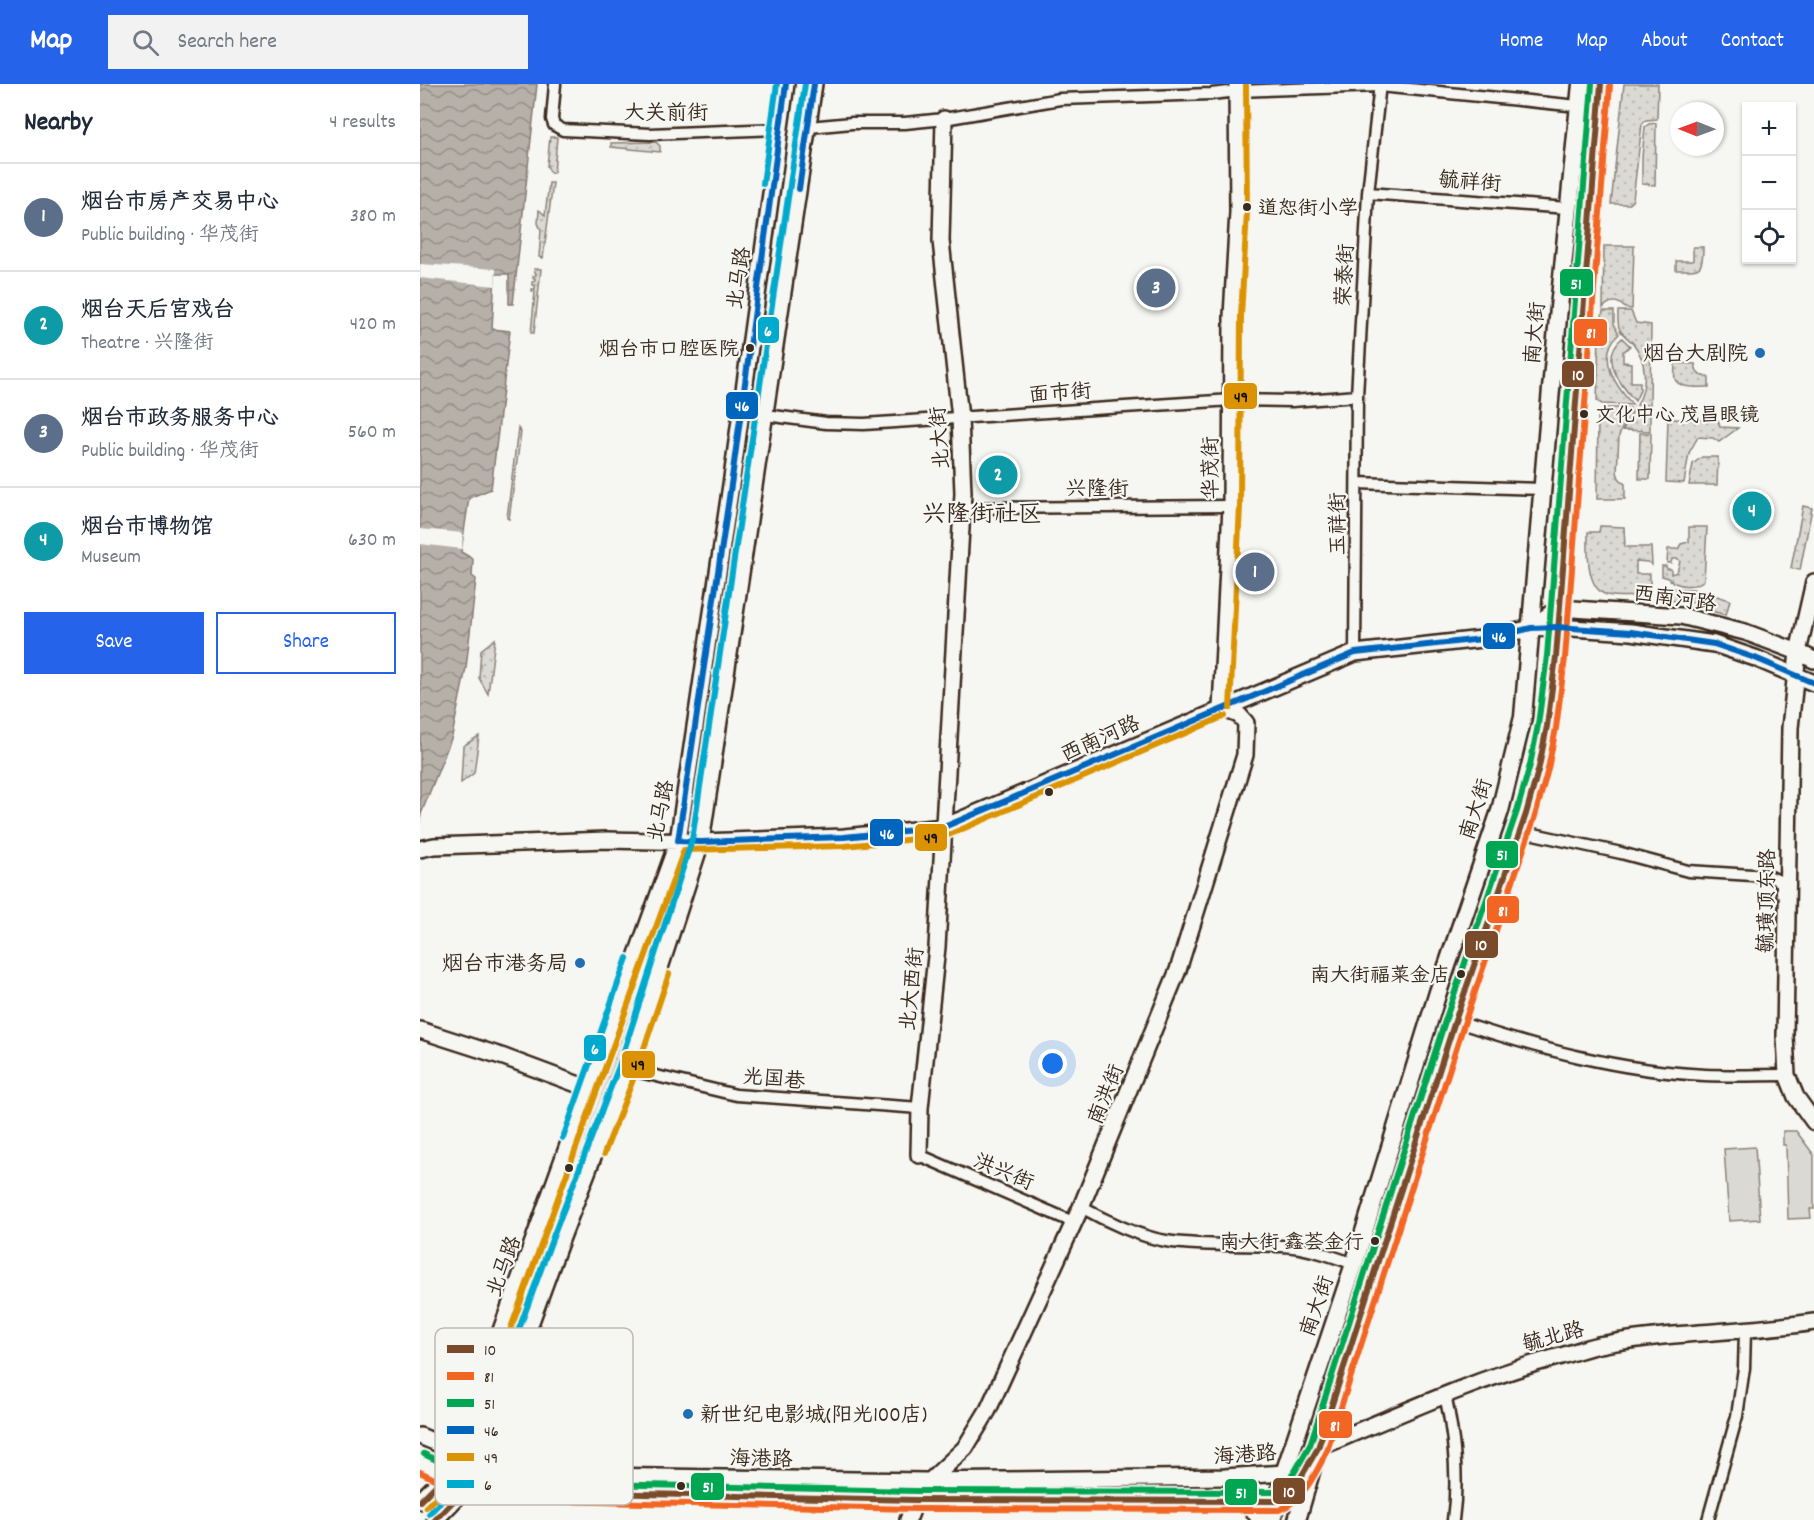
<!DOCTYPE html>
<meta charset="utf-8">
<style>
body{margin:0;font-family:Dekko,"LXGW WenKai TC",sans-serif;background:#f2f2f3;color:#1f2937}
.controls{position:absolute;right:18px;top:18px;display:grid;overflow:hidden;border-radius:0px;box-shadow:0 2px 4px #0004}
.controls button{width:54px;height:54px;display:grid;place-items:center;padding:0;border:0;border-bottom:2px solid #e0e1e3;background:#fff;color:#1f2937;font:30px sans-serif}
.compass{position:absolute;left:1250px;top:18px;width:54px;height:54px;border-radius:50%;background:#fff;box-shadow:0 2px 4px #0004;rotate:271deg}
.you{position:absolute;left:633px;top:980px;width:21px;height:21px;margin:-15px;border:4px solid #fff;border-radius:50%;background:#1a73e8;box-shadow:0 0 0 9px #1a73e833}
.badge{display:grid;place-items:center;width:39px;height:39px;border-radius:50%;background:#2563eb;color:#fff;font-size:20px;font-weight:700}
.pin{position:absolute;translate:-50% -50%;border:3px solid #fff;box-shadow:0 2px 6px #0006}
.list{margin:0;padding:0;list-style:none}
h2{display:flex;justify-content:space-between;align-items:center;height:78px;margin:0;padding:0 24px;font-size:26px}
h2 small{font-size:20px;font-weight:400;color:#747a83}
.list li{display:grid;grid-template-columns:39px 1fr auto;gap:18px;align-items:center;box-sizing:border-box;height:108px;padding:0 24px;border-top:2px solid #e0e1e3}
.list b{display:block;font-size:22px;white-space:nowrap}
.list p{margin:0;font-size:20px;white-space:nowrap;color:#747a83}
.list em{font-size:20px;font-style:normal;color:#747a83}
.actions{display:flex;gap:12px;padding:18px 24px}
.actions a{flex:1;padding:14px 0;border:2px solid #2563eb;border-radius:0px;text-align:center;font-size:21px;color:#2563eb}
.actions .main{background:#2563eb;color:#fff}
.icon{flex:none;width:33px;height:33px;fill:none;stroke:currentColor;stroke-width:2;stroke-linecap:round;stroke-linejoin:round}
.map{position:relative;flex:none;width:1394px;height:1436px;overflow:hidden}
header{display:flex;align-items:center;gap:36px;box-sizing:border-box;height:84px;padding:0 30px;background:#2563eb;color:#fff}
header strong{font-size:28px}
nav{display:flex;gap:33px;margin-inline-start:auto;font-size:21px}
.search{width:420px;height:54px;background:#f2f2f3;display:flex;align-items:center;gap:15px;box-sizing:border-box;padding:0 21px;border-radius:0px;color:#747a83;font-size:22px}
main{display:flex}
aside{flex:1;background:#fff}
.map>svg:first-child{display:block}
</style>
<header>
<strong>Map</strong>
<div class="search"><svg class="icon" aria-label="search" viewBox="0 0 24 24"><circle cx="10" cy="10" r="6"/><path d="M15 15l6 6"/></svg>Search here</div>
<nav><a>Home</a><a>Map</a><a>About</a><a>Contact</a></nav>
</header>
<main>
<aside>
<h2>Nearby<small>4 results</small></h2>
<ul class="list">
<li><span class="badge" style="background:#5c6f8a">1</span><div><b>烟台市房产交易中心</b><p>Public building · 华茂街</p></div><em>380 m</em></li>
<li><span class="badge" style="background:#0f9aa8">2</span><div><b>烟台天后宫戏台</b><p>Theatre · 兴隆街</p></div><em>420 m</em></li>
<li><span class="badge" style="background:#5c6f8a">3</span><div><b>烟台市政务服务中心</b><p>Public building · 华茂街</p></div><em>560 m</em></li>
<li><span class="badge" style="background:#0f9aa8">4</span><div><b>烟台市博物馆</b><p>Museum</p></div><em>630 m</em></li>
</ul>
<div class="actions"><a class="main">Save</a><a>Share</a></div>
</aside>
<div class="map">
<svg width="1394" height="1436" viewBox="0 0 1394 1436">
<defs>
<pattern id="grass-dots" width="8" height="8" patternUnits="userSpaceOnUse" patternTransform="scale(1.5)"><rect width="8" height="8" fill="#dad9d3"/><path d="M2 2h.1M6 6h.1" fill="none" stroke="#bcbab5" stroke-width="1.8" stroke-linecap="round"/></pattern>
<pattern id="water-waves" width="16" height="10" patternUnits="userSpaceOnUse" patternTransform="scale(1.5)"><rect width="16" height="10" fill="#b6b0a9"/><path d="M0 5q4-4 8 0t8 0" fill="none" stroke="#958f89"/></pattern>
</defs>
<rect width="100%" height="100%" fill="#f6f6f2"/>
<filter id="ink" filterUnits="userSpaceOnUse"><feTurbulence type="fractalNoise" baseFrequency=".0167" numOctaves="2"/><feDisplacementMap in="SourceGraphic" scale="12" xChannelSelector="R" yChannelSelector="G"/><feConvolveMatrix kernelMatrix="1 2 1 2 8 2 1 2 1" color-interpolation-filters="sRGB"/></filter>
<g filter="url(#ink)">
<path fill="url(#grass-dots)" stroke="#8a8278" stroke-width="1.5" d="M1204 0H1238L1237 35 1226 36 1222 40 1213 115 1210 120H1191Z
M1236 39 1235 101 1222 100V73L1225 43 1229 40Z
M130 53H137L134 89H131L127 82Z
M236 58 240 62V68L191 63V59Z
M129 99H133L123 174 119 173 121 146 118 139 119 126 125 131Z
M1184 162H1214L1212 225 1205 224C1198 216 1190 216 1183 224Z
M1273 163H1283C1283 189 1279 186 1256 186V177H1273Z
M114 185H121L114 249H111L115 208 112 207V205H115V201H112V198L115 197V194H113V192L116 191Z
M1183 227H1194V240L1199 250C1175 272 1196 303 1213 321L1182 320 1177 317 1179 250Z
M1198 227H1211L1216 239 1231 241 1230 321H1217C1228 301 1227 277 1213 259 1209 255 1203 251 1200 246 1197 240 1198 233 1198 227Z
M1202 254 1210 262 1203 268V278L1211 279V298H1220V306L1215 317C1200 300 1179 274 1202 254Z
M1255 279 1275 280C1277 290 1278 292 1289 293V303C1280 303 1258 305 1255 295 1254 291 1255 284 1255 279Z
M1187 324H1210L1199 352 1197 388 1199 394 1205 400V415H1177L1178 334 1183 325Z
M1214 324 1230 325V347L1203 346Z
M1248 335 1298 336 1300 343 1318 344 1299 358 1293 354 1278 353 1269 369 1264 399 1246 398Z
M98 344 101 348 89 435 87 434Z
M1220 349H1231L1230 395H1219Z
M1282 373H1298L1297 401H1269L1273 380Z
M322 421 324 425 288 660 285 661 282 657 317 426Z
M1383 422 1392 424 1380 486 1371 484Z
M1180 442 1204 443 1205 463H1231L1232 481 1228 478 1216 477V490H1230V512C1217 512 1200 514 1187 511 1165 505 1168 464 1168 448H1179Z
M1269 443H1287L1284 496C1276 503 1264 503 1255 499 1249 496 1249 493 1242 492V482H1246L1247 485H1251V490L1257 488 1260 477 1258 475H1252L1251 479H1247L1248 465H1258L1261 460 1269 458Z
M1246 504 1273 505 1310 516 1306 531 1277 523 1275 519 1246 516Z
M75 555 68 610 59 594 61 566Z
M59 652 54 689 41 699 43 662Z
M238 850 241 853 162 1071 142 1115 140 1112 158 1070Z"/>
<path fill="#dad9d3" stroke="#8a8278" stroke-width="1.5" d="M1363 1047H1376L1394 1071V1125H1390L1391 1134 1368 1135 1366 1061H1363Z
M1335 1063 1340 1135 1309 1137 1304 1065Z"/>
<path fill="url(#water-waves)" stroke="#857a71" stroke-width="1.5" d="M0 0H117L93 220H89V190H75L72 245 90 247 71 405 49 414 41 468 53 475 52 492 56 495 46 584 32 652 1 730 0 739Z"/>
<path fill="#f6f6f2" d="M0 180 76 185 75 202 0 194Z
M0 445 43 449 42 465 0 460Z"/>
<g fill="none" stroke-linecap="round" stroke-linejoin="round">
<g stroke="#3b2a1e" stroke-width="15">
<path id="street" d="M135 0 132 35 134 41 143 46 230 50 360 45
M389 43 432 39H485L524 35 640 15 791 10 818 7 960 2 1158 22
M948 109 1148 124
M346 331 406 339 444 340 812 316 872 317 937 312
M937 399 1123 405
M542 424 811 422
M935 569 937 312 948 109 960 0
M1100 747 1201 769 1268 787 1348 792 1362 798V809
M1035 937C1116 964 1199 987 1285 991 1312 992 1340 991 1367 991
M207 985 316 1011 500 1024
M499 1071 653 1138
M661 1123C684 1136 720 1153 746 1157 785 1163 824 1160 862 1162 886 1163 912 1172 934 1180
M1025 1310C1034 1352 1039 1393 1033 1436
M1288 1436 1317 1332 1324 1284 1325 1247"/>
</g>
<g stroke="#3b2a1e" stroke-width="20">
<path id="secondary" d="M1394 498 1378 568 1370 644 1365 952 1367 991 1376 1013 1394 1038
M1111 544 1138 524 1261 532 1325 548 1378 568 1394 576
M801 624 811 422 812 232 818 128 817 0
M0 765 14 762 187 756 281 758 424 753 524 743 935 569 1071 554 1111 544 1137 543 1211 548 1294 560 1335 574 1394 599
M0 946 84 973 170 1005
M499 1071 500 1024 517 863 543 409 540 334 521 157 524 35
M0 1352 60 1377 87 1384 174 1392 505 1397 805 1393 864 1389 877 1385 891 1373
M898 1364C978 1331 1057 1294 1141 1272 1155 1268 1170 1262 1185 1260 1254 1247 1325 1249 1394 1238
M0 1378 48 1402 84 1407 496 1416 858 1417C872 1407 882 1398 889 1382
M0 1417 26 1391 37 1368 258 757 312 394 366 0
M817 1417 831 1423 840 1436
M15 1436 48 1402 60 1377 139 1161 207 985 281 758 394 0
M488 1436 496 1416 510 1397 545 1364 568 1326 661 1123 758 886 825 671 826 639 819 631 801 624"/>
</g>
<g stroke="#3b2a1e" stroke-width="21">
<path id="primary" d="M852 1436 864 1389 934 1180 1018 908 1080 727 1103 633 1131 305 1161 0
M877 1436 898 1364 1035 937 1106 730 1119 683 1127 642 1136 573 1168 150 1181 0"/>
</g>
<use href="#street" stroke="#f6f6f2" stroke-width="10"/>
<use href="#secondary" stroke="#f6f6f2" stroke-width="15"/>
<use href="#primary" stroke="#f6f6f2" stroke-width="16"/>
<g stroke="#f6f6f2" stroke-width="10">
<path id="bus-1" d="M0 1417 26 1391 37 1368 60 1377 103 1387
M15 1436 48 1402 84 1407 496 1416 858 1417 877 1400 898 1364 1035 937 1106 730 1119 683 1127 642 1136 573 1181 0"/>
</g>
<g stroke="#f6f6f2" stroke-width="10">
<path id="bus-2" d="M0 1388 45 1410 84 1416 496 1425 859 1426C883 1417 896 1389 907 1367L1044 940 1115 732 1128 685 1136 644 1145 574 1190 1"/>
</g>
<g stroke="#f6f6f2" stroke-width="10">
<path id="bus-3" d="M4 1370 51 1393 85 1398 496 1407 855 1408 874 1389 890 1361 1026 934 1097 727 1110 681 1118 641 1127 572 1172 0"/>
</g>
<g stroke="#f6f6f2" stroke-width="10">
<path id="bus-4" d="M366 0 312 394 258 757 281 758 424 753 524 743 935 569 1071 554 1111 544 1137 543 1211 548 1294 560 1335 574 1394 599
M379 105 394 0"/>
</g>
<g stroke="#f6f6f2" stroke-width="10">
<path id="bus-5" d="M810 624 820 422 821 232 827 128 826 0
M184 1070 216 988 249 890
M6 1423 33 1397 45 1371 264 766 424 762 526 752 805 632"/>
</g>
<g stroke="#f6f6f2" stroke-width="10">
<path id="bus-6" d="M343 100 357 0
M143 1054 207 874
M9 1430 41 1397 52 1373 131 1158 199 982 272 756 385 0"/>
</g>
<use href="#bus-1" stroke="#7a4b2a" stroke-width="6"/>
<use href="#bus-2" stroke="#f26522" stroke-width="6"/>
<use href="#bus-3" stroke="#00a651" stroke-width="6"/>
<use href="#bus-4" stroke="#0065bd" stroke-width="6"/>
<use href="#bus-5" stroke="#db9304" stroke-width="6"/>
<use href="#bus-6" stroke="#00a9ce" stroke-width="6"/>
</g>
</g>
<g fill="#3b2a1e" stroke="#f6f6f2" stroke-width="2">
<circle cx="827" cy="123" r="5"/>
<circle cx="330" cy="264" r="5"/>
<circle cx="1164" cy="330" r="5"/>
<circle cx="629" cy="708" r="5"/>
<circle cx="1041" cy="890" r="5"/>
<circle cx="149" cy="1084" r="5"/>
<circle cx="955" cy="1157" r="5"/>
<circle cx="261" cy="1402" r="5"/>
</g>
<g fill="#1f6fb2" stroke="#f6f6f2" stroke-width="2">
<circle cx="1340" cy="269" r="6"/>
<circle cx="160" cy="879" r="6"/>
<circle cx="268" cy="1330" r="6"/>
</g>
<g text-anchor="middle" stroke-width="4.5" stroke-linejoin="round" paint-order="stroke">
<g font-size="20" fill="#3b2a1e" stroke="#f6f6f2" text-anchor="end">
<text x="838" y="130" text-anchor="start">道恕街小学</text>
<text x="319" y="271">烟台市口腔医院</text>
<text x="1175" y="337" text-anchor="start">文化中心 茂昌眼镜</text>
<text x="1030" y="897">南大街福莱金店</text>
<text x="944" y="1164">南大街 鑫荟金行</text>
</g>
<g font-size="21" fill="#3b2a1e" stroke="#f6f6f2">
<text x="246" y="35">大关前街</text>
<text transform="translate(1050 97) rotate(4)" y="7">毓祥街</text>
<text transform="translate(924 191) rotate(-87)" y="7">荣泰街</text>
<text transform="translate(318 194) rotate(-82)" y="7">北马路</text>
<text transform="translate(1114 249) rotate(-85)" y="7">南大街</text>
<text transform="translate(640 308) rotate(-4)" y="7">面市街</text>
<text transform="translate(519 354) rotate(-94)" y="7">北大街</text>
<text transform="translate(790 384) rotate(-90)" y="7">华茂街</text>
<text x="677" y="411">兴隆街</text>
<text transform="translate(917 440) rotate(-90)" y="7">玉祥街</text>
<text transform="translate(1255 514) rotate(8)" y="7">西南河路</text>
<text transform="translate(680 654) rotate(-24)" y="7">西南河路</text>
<text transform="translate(1055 725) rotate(-72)" y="7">南大街</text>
<text transform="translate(240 727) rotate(-79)" y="7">北马路</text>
<text transform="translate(1346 817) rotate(-89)" y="7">毓璜顶东路</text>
<text transform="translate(491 905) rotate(-84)" y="7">北大西街</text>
<text transform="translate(354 994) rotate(5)" y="7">光国巷</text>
<text transform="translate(685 1010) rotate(-68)" y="7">南洪街</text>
<text transform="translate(584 1087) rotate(23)" y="7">洪兴街</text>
<text transform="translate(83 1182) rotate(-70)" y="7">北马路</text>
<text transform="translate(896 1222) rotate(-71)" y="7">南大街</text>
<text transform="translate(1133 1252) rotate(-15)" y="7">毓北路</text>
<text transform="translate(825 1370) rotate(-4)" y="7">海港路</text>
<text transform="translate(341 1374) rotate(1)" y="7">海港路</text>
</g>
<g font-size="21" fill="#3b2a1e" stroke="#f6f6f2" text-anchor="end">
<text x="1328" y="276">烟台大剧院</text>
<text x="148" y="886">烟台市港务局</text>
<text x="280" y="1337" text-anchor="start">新世纪电影城(阳光100店)</text>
</g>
<g font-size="24" fill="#3b2a1e" stroke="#f6f6f2">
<text x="562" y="437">兴隆街社区</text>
</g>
</g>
<rect x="15" y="1244" width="198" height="177" rx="9" fill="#f6f6f2" stroke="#beb9b2" stroke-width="1.5"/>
<rect x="27" y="1261" width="27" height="8" fill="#7a4b2a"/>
<rect x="27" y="1288" width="27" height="8" fill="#f26522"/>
<rect x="27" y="1315" width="27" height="8" fill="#00a651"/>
<rect x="27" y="1342" width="27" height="8" fill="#0065bd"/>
<rect x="27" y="1369" width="27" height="8" fill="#db9304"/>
<rect x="27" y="1396" width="27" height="8" fill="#00a9ce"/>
<g font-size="16" fill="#3b2a1e">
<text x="64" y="1271">10</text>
<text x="64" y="1298">81</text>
<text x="64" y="1325">51</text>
<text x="64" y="1352">46</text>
<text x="64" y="1379">49</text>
<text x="64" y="1406">6</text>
</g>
<g stroke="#f6f6f2" stroke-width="2">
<rect x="1139" y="184" width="35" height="29" rx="6" fill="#00a651"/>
<rect x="337" y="232" width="23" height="28" rx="6" fill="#00a9ce"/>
<rect x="1153" y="234" width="35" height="29" rx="6" fill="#f26522"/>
<rect x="1141" y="276" width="34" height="28" rx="6" fill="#7a4b2a"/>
<rect x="803" y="298" width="35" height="28" rx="6" fill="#db9304"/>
<rect x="305" y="307" width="34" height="29" rx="6" fill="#0065bd"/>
<rect x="1062" y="538" width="34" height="28" rx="6" fill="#0065bd"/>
<rect x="449" y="734" width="35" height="29" rx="6" fill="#0065bd"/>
<rect x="494" y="739" width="34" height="29" rx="6" fill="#db9304"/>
<rect x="1065" y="756" width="34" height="29" rx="6" fill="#00a651"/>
<rect x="1066" y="811" width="34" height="29" rx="6" fill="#f26522"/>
<rect x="1044" y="846" width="35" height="29" rx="6" fill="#7a4b2a"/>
<rect x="163" y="950" width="24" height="28" rx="6" fill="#00a9ce"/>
<rect x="201" y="966" width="35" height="29" rx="6" fill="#db9304"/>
<rect x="898" y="1326" width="35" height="29" rx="6" fill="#f26522"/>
<rect x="270" y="1388" width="35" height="29" rx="6" fill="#00a651"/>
<rect x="852" y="1393" width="34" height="28" rx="6" fill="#7a4b2a"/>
<rect x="804" y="1394" width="34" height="28" rx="6" fill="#00a651"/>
</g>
<g font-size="16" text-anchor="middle" font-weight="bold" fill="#fff">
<text x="1156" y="205">51</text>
<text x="348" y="252">6</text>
<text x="1171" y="254">81</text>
<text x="1158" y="296">10</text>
<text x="322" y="327">46</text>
<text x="1079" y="558">46</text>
<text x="467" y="755">46</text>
<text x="1082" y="776">51</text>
<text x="1083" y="832">81</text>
<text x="1061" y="866">10</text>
<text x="175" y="970">6</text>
<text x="915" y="1347">81</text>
<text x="288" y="1408">51</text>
<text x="869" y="1413">10</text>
<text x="821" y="1414">51</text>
</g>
<g font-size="16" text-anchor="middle" font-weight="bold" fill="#111">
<text x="821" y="318">49</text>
<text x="511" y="759">49</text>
<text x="218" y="986">49</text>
</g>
</svg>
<div class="controls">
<button>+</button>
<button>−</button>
<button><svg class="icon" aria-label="locate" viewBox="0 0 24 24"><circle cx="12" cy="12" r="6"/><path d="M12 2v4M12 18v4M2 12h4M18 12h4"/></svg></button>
</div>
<svg class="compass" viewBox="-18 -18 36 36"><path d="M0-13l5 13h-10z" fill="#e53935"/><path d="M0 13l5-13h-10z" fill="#747a83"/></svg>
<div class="you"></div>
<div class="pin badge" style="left:835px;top:488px;background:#5c6f8a">1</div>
<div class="pin badge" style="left:578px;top:391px;background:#0f9aa8">2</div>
<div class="pin badge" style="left:736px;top:204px;background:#5c6f8a">3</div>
<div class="pin badge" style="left:1332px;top:427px;background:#0f9aa8">4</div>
</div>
</main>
